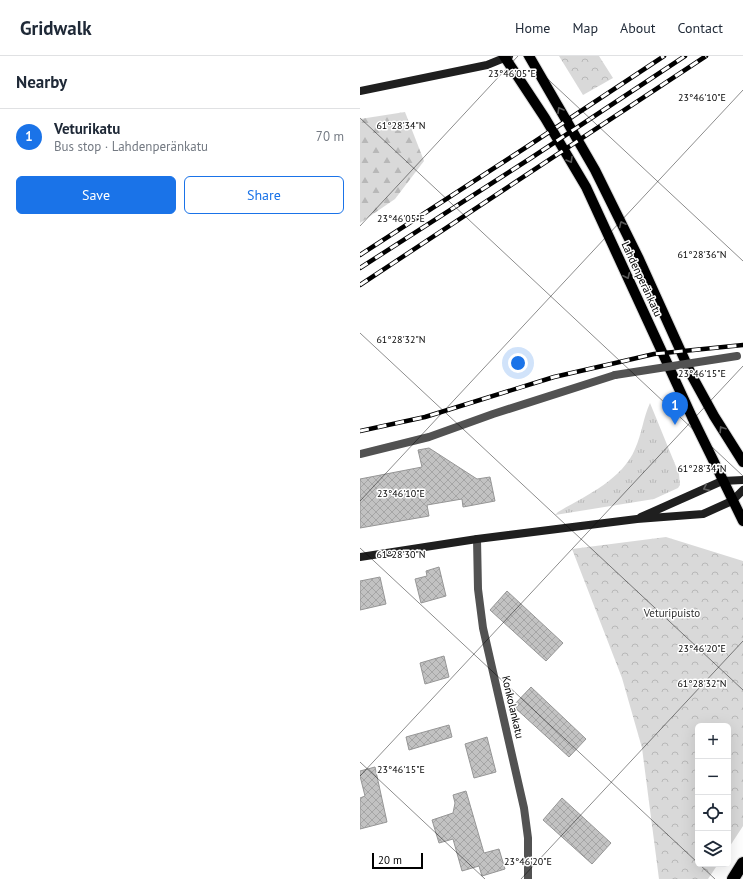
<!DOCTYPE html>
<meta charset="utf-8">
<style>
body{margin:0;font-family:"PT Sans",sans-serif;background:#f6f6f7;color:#1f2937}
.controls{position:absolute;right:12px;bottom:12px;display:grid;overflow:hidden;border-radius:6px;box-shadow:0 4px 16px #0002}
.controls button{width:36px;height:36px;display:grid;place-items:center;padding:0;border:0;border-bottom:1px solid #e0e1e3;background:#fff;color:#1f2937;font:20px sans-serif}
.scale{position:absolute;left:12px;bottom:10px;width:51px;box-sizing:border-box;padding-left:4px;border:2px solid #000;border-top:0;font-size:11px;line-height:14px;white-space:nowrap;color:#000;-webkit-text-stroke:3px #fff;paint-order:stroke}
.you{position:absolute;left:158px;top:307px;width:14px;height:14px;margin:-10px;border:3px solid #fff;border-radius:50%;background:#1a73e8;box-shadow:0 0 0 6px #1a73e833}
.badge{display:grid;place-items:center;width:26px;height:26px;border-radius:50%;background:#1a73e8;color:#fff;font-size:13px;font-weight:700}
.pin{position:absolute;translate:-50% -33px;filter:drop-shadow(0 1px 2px #0008)}
.pin::after{content:'';position:absolute;top:21px;width:14px;height:12px;background:inherit;clip-path:polygon(0 0,100% 0,50% 100%)}
.list{margin:0;padding:0;list-style:none}
h2{display:flex;justify-content:space-between;align-items:center;height:52px;margin:0;padding:0 16px;font-size:17px}
h2 small{font-size:13px;font-weight:400;color:#747a83}
.list li{display:grid;grid-template-columns:26px 1fr auto;gap:12px;align-items:center;box-sizing:border-box;height:56px;padding:0 16px;border-top:1px solid #e0e1e3}
.list b{display:block;font-size:15px;white-space:nowrap}
.list p{margin:0;font-size:13px;white-space:nowrap;color:#747a83}
.list em{font-size:13px;font-style:normal;color:#747a83}
.actions{display:flex;gap:8px;padding:12px 16px}
.actions a{flex:1;padding:9px 0;border:1px solid #1a73e8;border-radius:6px;text-align:center;font-size:14px;color:#1a73e8}
.actions .main{background:#1a73e8;color:#fff}
.icon{flex:none;width:22px;height:22px;fill:none;stroke:currentColor;stroke-width:2;stroke-linecap:round;stroke-linejoin:round}
.map{position:relative;flex:none;width:383px;height:823px;overflow:hidden}
header{display:flex;align-items:center;gap:24px;box-sizing:border-box;height:56px;padding:0 20px;background:#fff;border-bottom:1px solid #e0e1e3}
header strong{font-size:19px}
nav{display:flex;gap:22px;margin-inline-start:auto;font-size:14px}
main{display:flex}
aside{flex:1;background:#fff}
.map>svg:first-child{display:block}
</style>
<header>
<strong>Gridwalk</strong>
<nav><a>Home</a><a>Map</a><a>About</a><a>Contact</a></nav>
</header>
<main>
<aside>
<h2>Nearby<small></small></h2>
<ul class="list">
<li><span class="badge">1</span><div><b>Veturikatu</b><p>Bus stop · Lahdenperänkatu</p></div><em>70 m</em></li>
</ul>
<div class="actions"><a class="main">Save</a><a>Share</a></div>
</aside>
<div class="map">
<svg width="383" height="823" viewBox="0 0 383 823">
<defs>
<pattern id="grass-tufts" width="24" height="20" patternUnits="userSpaceOnUse"><rect width="24" height="20" fill="#d9d9d9"/><path d="M3 7l-1-3M5 7V3M7 7l1-3M15 17l-1-3M17 17v-4M19 17l1-3" fill="none" stroke="#b8b8b8"/></pattern>
<pattern id="forest-firs" width="22" height="20" patternUnits="userSpaceOnUse"><rect width="22" height="20" fill="#d9d9d9"/><path d="M5 1l3.5 6h-7zM16 11l3.5 6h-7z" fill="#b8b8b8"/></pattern>
<pattern id="park-crowns" width="20" height="18" patternUnits="userSpaceOnUse"><rect width="20" height="18" fill="#d9d9d9"/><path d="M2 6a3 3 0 1 1 6 0M12 15a3 3 0 1 1 6 0" fill="none" stroke="#b8b8b8"/></pattern>
<pattern id="building-cross-hatch" width="8" height="8" patternUnits="userSpaceOnUse"><rect width="8" height="8" fill="#c2c2c2"/><path d="M0 0l8 8M0 8l8-8" fill="none" stroke="#a5a5a5"/></pattern>
</defs>
<rect width="100%" height="100%" fill="#fff"/>
<path fill="url(#grass-tufts)" d="M290 347 319 418 320 429 318 432 294 443 195 459 198 456C225 440 262 424 275 393 282 378 283 362 290 347Z"/>
<path fill="url(#forest-firs)" d="M45 56 64 105 35 143 0 167V63Z"/>
<path fill="url(#park-crowns)" d="M199 0H239L253 22 223 39Z
M306 481 383 505V770L368 793V670H338V808H358L348 823H299L282 692 262 622 212 493Z"/>
<path fill="url(#building-cross-hatch)" stroke="#969696" d="M69 392 117 423 130 421 135 445 103 451 102 443 67 449 69 460 0 472V423L62 411 58 394Z
M79 511 86 540 61 547 55 523 67 520 66 515Z
M20 521 26 548 0 554V525Z
M147 535 203 587 186 605 130 554Z
M84 600 89 621 65 628 60 607Z
M171 631 226 683 209 701 153 650Z
M89 669 92 681 49 694 46 681Z
M127 681 136 716 114 722 105 688Z
M15 711 27 766 0 773V742L5 740 0 720V715Z
M106 735 124 797 139 793 145 813 122 820 119 810 102 815 93 783 79 787 72 764 93 757 95 747 93 739Z
M202 742 251 787 232 808 183 764Z"/>
<g fill="none" stroke-linecap="round" stroke-linejoin="round">
<g stroke="#dbdbdb" stroke-width="12">
<path id="primary" d="M144 0 185 62 226 131 332 361 383 465
M169 0 235 114 279 203 332 320 354 360 383 406"/>
</g>
<g stroke="#dbdbdb" stroke-width="14">
<path id="highway" d="M373 823 383 807"/>
</g>
<path stroke="#525252" stroke-width="8" d="M0 398 69 381 133 358 255 319"/>
<path stroke="#525252" stroke-width="8" d="M117 483 118 533 123 572 164 752 168 782V823"/>
<path stroke="#1f1f1f" stroke-width="8" d="M0 35 127 9 149 0
M281 461 362 425 383 424
M0 501 117 483 277 463 343 458 372 445 383 434"/>
<use href="#primary" stroke="#000" stroke-width="10"/>
<use href="#highway" stroke="#000" stroke-width="12"/>
<g stroke="#000" stroke-width="4.5">
<path id="rail" d="M0 199 165 92 304 0
M0 212 171 102 325 0
M0 229 346 0
M0 375 65 361 194 321 251 308 294 298 383 289"/>
</g>
<use href="#rail" stroke="#fff" stroke-width="3" stroke-dasharray="9" stroke-linecap="butt"/>
<path stroke="#525252" stroke-width="8" d="M255 319 377 300"/>
</g>
<defs><path id="oneway-chevron" d="M-2-3.5L2.5 0L-2 3.5" fill="none" stroke-width="1.6" stroke-linecap="round" stroke-linejoin="round"/></defs>
<g stroke="#595959">
<use href="#oneway-chevron" transform="translate(200 54) rotate(-120)"/>
<use href="#oneway-chevron" transform="translate(210 104) rotate(60)"/>
<use href="#oneway-chevron" transform="translate(262 168) rotate(-116)"/>
<use href="#oneway-chevron" transform="translate(267 220) rotate(65)"/>
<use href="#oneway-chevron" transform="translate(362 373) rotate(-123)"/>
</g>
<use stroke="#626262" href="#oneway-chevron" transform="translate(346 432) rotate(156)"/>
<path fill="none" stroke="#000" stroke-width="1" stroke-opacity="0.45" d="M163 0 383 205M0 62 383 420M0 170 158 0M0 277 383 634M0 445 383 34M0 492 338 807M0 706 125 823M0 720 383 310M339 808 355 823M161 823 383 585"/>
<g text-anchor="middle" stroke-width="3" stroke-linejoin="round" paint-order="stroke">
<g font-size="11" fill="#000" stroke="#fff">
<text transform="translate(282 223) rotate(65)" y="4">Lahdenperänkatu</text>
<text transform="translate(153 651) rotate(77)" y="4">Konkolankatu</text>
</g>
<g font-size="11" fill="#303030" stroke="#fff">
<text x="312" y="561">Veturipuisto</text>
</g>
</g>
<g font-size="10" text-anchor="middle" fill="#000" stroke="#fff" stroke-width="3" stroke-linejoin="round" paint-order="stroke">
<text x="152" y="21">23°46'05"E</text>
<text x="342" y="45">23°46'10"E</text>
<text x="41" y="73">61°28'34"N</text>
<text x="41" y="166">23°46'05"E</text>
<text x="342" y="202">61°28'36"N</text>
<text x="41" y="287">61°28'32"N</text>
<text x="342" y="321">23°46'15"E</text>
<text x="342" y="416">61°28'34"N</text>
<text x="41" y="441">23°46'10"E</text>
<text x="41" y="502">61°28'30"N</text>
<text x="342" y="596">23°46'20"E</text>
<text x="342" y="631">61°28'32"N</text>
<text x="41" y="717">23°46'15"E</text>
<text x="168" y="809">23°46'20"E</text>
</g>
</svg>
<div class="controls">
<button>+</button>
<button>−</button>
<button><svg class="icon" aria-label="locate" viewBox="0 0 24 24"><circle cx="12" cy="12" r="6"/><path d="M12 2v4M12 18v4M2 12h4M18 12h4"/></svg></button>
<button><svg class="icon" aria-label="layers" viewBox="0 0 24 24"><path d="M12 4l9 5-9 5-9-5zM3 14l9 5 9-5"/></svg></button>
</div>
<div class="scale">20 m</div>
<div class="you"></div>
<div class="pin badge" style="left:315px;top:369px">1</div>
</div>
</main>
